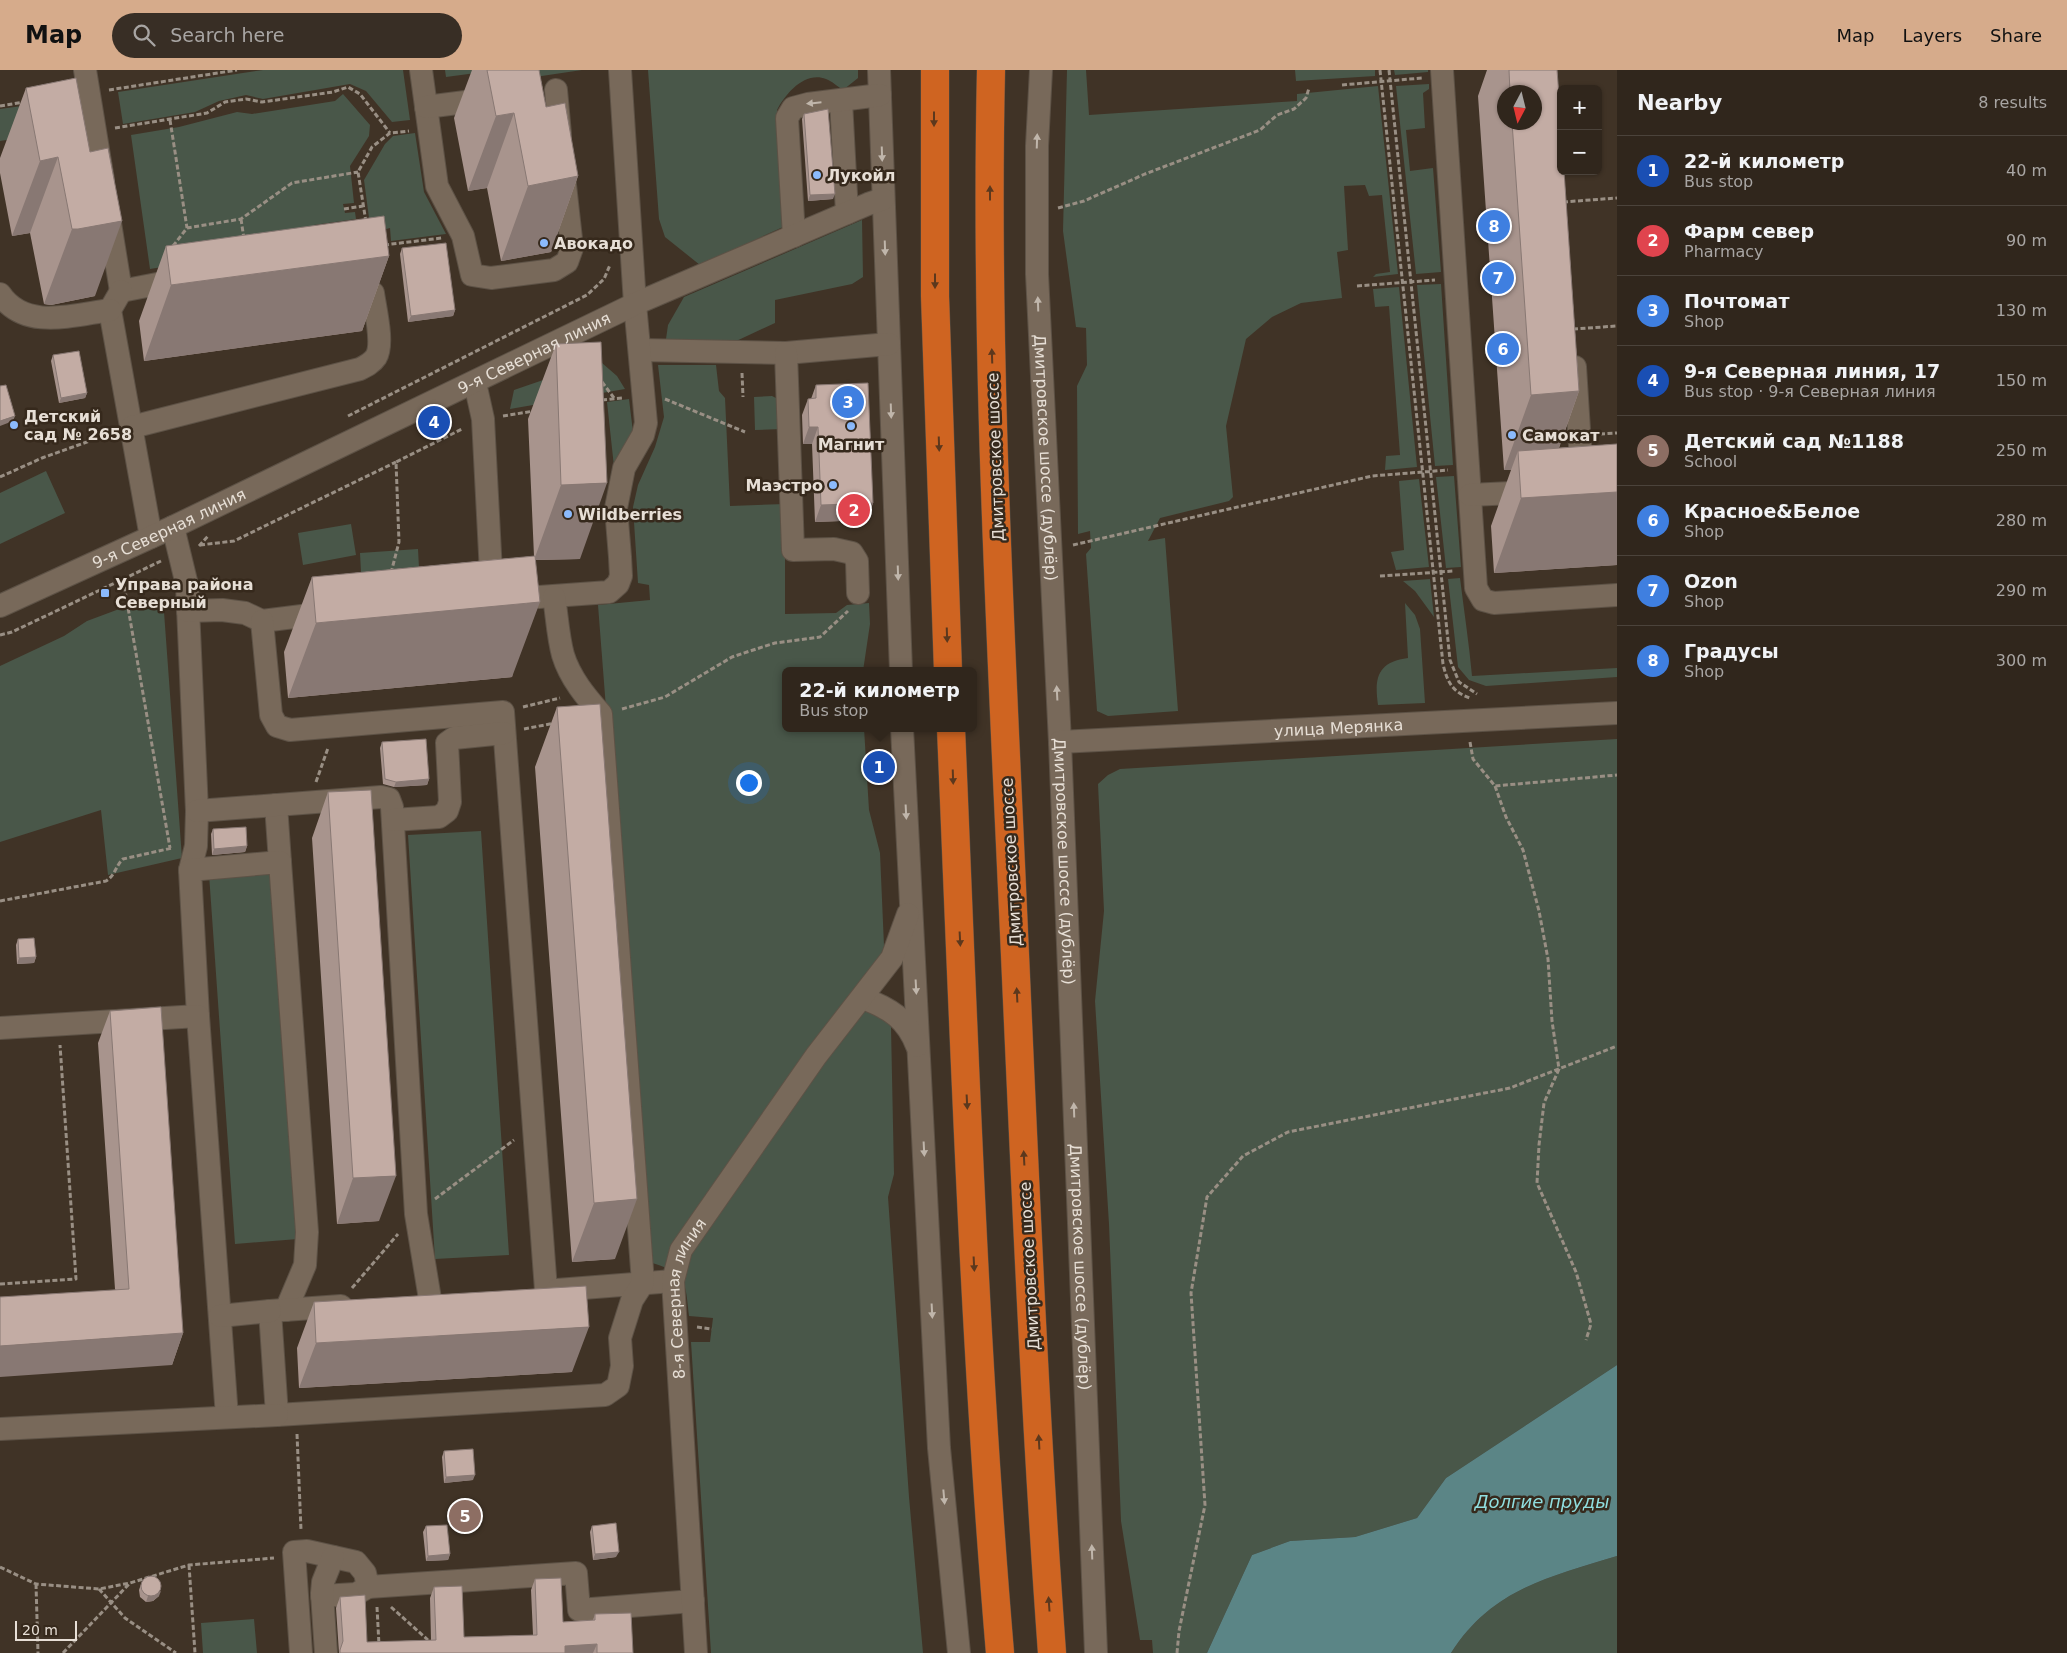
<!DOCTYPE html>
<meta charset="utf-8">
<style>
body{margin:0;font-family:"DejaVu Sans",sans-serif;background:#382e25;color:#f1f3f6}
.controls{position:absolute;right:15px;top:15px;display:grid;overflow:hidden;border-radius:8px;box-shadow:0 1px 4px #0004}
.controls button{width:45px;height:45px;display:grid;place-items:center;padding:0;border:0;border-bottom:1px solid #4b433b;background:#30261c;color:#f1f3f6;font:25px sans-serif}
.compass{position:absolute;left:1497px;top:15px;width:45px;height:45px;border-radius:50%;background:#30261c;box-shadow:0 1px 4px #0004;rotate:187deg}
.scale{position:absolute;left:15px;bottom:12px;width:62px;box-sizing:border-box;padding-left:5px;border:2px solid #e7dfd6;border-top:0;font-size:14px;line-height:18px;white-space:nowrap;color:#e7dfd6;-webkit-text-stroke:4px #36291c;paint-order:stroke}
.you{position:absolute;left:748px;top:712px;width:18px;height:18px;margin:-12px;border:4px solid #fff;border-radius:50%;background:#1a73e8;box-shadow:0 0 0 8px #1a73e833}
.badge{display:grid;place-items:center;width:32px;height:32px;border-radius:50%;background:#d6ab8b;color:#fff;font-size:16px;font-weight:700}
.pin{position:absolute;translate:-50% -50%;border:2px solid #fff;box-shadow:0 1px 5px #0006}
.popup{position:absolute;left:782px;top:597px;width:195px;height:65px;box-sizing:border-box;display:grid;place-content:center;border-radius:8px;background:#30261c;filter:drop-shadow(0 1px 4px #0005);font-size:16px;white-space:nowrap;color:#a8a5a3}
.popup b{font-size:19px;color:#f1f3f6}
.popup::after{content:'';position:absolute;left:50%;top:100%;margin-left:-10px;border:10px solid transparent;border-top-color:#30261c}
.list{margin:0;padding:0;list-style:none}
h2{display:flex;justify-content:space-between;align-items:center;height:65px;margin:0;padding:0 20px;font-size:21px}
h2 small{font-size:16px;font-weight:400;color:#a8a5a3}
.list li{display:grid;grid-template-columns:32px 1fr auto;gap:15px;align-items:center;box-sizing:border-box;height:70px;padding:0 20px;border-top:1px solid #4b433b}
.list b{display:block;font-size:19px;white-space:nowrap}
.list p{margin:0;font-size:16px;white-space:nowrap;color:#a8a5a3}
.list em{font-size:16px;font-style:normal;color:#a8a5a3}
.icon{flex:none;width:28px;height:28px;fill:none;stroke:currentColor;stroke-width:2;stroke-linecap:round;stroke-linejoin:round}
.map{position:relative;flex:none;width:1617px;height:1583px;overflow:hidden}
header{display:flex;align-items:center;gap:30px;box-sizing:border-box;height:70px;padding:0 25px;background:#d6ab8b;color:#111}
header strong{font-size:24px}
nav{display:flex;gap:28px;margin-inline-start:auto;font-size:18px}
.search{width:350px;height:45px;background:#382e25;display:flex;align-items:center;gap:12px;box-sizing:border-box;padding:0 18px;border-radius:28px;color:#a8a5a3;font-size:19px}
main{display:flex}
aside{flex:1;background:#30261c}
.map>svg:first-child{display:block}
</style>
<header>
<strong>Map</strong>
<div class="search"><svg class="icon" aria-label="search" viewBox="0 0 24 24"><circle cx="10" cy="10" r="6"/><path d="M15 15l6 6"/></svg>Search here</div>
<nav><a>Map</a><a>Layers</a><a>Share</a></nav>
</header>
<main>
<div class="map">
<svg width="1617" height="1583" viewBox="0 0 1617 1583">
<rect width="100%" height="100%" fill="#403326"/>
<path fill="#495749" d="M263 0H403L410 50 392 52 366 21 350 14 263 29 246 25 219 31 195 42 123 54 118 22Z
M445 0H582L494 13 491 1 446 7Z
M648 0H858V8L843 20C838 17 832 11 826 9 805 1 786 23 777 40L783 157 700 195 665 167 659 149Z
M1067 0H1086L1089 45 1297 31V24L1378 16 1398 204 1373 207 1376 204 1390 202 1382 125 1369 126 1365 115 1344 116 1348 180 1337 182 1342 228 1301 233 1272 247 1246 269 1226 356 1233 427 1229 431 1160 448 1148 471 1165 468 1178 641 1108 646 1097 641 1086 484 1091 478 1090 461 1078 464 1077 316 1087 295 1086 258 1076 257 1063 161Z
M1295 0H1375V6L1296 11Z
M1394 0H1428V2L1395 5Z
M1429 14V19L1423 23 1425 58 1406 60 1410 101 1433 98 1441 202 1416 204 1396 16Z
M343 24 370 55 369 66 350 96 354 133 343 134 345 143 355 142 356 149 314 155 317 172 150 199 131 65 179 57 237 42 252 44 335 31Z
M80 28 86 57 0 71V39Z
M415 63 424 122 446 164 391 171 390 158 371 163 364 110 385 74 393 66Z
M862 150 863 207 852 214 775 230V253L732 273 666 269 668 255 684 227Z
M1441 214 1453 395 1435 396 1417 215Z
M1399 217 1417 397 1385 400 1386 386 1400 385 1389 236 1375 237 1373 219Z
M602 293 617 306 625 319 510 339 514 320 584 296Z
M658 295H716L719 321 725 328 730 436 785 434V544L836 543 847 535 869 533 870 554 863 601H785V658H864L869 740 880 783 884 876 874 904 885 947 891 957 894 1104 888 1127 909 1427 923 1583H711L691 1272H710L713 1248 689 1246C685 1210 687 1203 649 1192L598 535 650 530 649 515 638 513 633 437 638 415 655 377 664 347Z
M772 326 780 330 782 359 755 360 754 327Z
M629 329 633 362 615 406 607 332Z
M46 401 65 443 0 474V423Z
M1454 406 1461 497 1446 498 1436 407Z
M1419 409 1429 497 1396 500 1391 482 1404 480 1399 411Z
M351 454 356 485 303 495 298 463Z
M418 479 420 517 362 521 360 483Z
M1460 508C1464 541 1469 573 1472 606L1617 598V607L1486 616 1469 610 1458 597 1448 509Z
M1430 509 1434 547 1415 521 1403 511Z
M146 529 164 542 182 788 108 805 101 740 0 772V596L64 566 87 551Z
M1405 533 1415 545 1420 559 1425 633 1378 635C1374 607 1378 592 1408 588Z
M1617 669V1295L1446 1408 1417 1448 1355 1467 1290 1471 1252 1485 1207 1583H1153L1152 1570H1140L1121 1451 1109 1154 1095 931 1104 841 1098 714 1108 705 1120 699Z
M481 761 509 1185 435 1189 408 765Z
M272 800 298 1169 235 1174 209 804Z
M1617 1486V1583H1451C1492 1519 1549 1507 1617 1486Z
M254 1549 257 1583H203L201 1553Z"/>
<path fill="#5b8586" d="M1617 1295V1486C1549 1507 1492 1519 1451 1583H1207L1252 1485 1290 1471 1355 1467 1417 1448 1446 1408Z"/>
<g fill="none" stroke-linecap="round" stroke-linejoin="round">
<g stroke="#5d5246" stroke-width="24">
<g id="minor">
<path d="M85 0 103 110"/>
<path d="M421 0 437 116 463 166 472 205 491 208 554 200 567 192 572 178 564 106"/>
<path d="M879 0 901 601"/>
<path id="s1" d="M1041 0 1037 76V204L1060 672 1096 1583"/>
<path d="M1442 0 1476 518 1483 530 1494 533 1617 525"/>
<path d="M556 20 560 64"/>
<path d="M841 31 847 143"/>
<path d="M426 37 489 29"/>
<path d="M109 147 121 221 183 209"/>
<path d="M794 166 787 48 793 38 808 34 880 25"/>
<path d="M121 221 110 240 151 467"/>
<path d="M0 224C25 261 73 245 110 240"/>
<path d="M640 280 786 283 889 274"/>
<path d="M786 283 793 480 834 479 852 483 857 491 858 523"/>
<path d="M1575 297 1582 407"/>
<path d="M475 313 483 349 492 522"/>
<path d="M132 357 360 299C366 296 372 293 376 287 384 274 375 238 373 223"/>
<path d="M1470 425 1534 422"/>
<path d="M173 457 187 515 197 741 196 776 190 800"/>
<path d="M539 527 609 522 618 514 621 506 620 487 616 438 624 398 643 365 646 353 635 234 620 0"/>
<path id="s2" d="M0 536 173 457 635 234 868 134 883 129"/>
<path d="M188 541 222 540 245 543 262 551 326 543"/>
<path d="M262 551 271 645 277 656 290 660 503 642 546 1220"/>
<path d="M902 658 939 1378 959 1583"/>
<path id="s3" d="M1060 672 1617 643"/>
<path d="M276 735 280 792"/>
<path d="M197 741 381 727 389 729 392 737 416 1144 430 1229"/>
<path d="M393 750 439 747 447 741 450 732 447 673 454 668 504 663"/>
<path d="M862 928C890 938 907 949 917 976"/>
<path d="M198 946 190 800 280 792 307 1162 305 1195 286 1240"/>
<path d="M0 958 198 946 227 1347"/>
<path d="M557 1220 673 1211"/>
<path d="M341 1236 270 1241 277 1345 605 1325 618 1316 622 1296 620 1268 632 1230 643 1213 601 644C586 627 570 608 563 585 558 567 557 546 554 527"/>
<path d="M220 1246 270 1241"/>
<path d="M0 1359 277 1345"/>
<path d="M322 1526 356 1524 368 1517"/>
<path d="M301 1583 294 1482 307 1481 356 1492 365 1503 368 1517 576 1503 579 1540 693 1531"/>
<path d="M326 1583 322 1523 323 1512 333 1487"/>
<path id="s4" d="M696 1583 673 1211 681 1180 816 986 892 888 908 844"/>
</g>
</g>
<g stroke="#5d5246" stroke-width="29">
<path id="highway" d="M935 0V226L948 601
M991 0C985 265 999 531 1011 796 1023 1058 1033 1321 1052 1583
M951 658C964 967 974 1275 1000 1583"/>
</g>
<path stroke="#998f84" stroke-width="3" stroke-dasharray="5 2.5" stroke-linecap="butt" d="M1380 0 1443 594C1447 611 1452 622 1470 628
M1389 0 1450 590 1459 612 1477 624
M1342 15 1422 8
M109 20 237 0
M0 36 24 32
M170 50 187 158
M115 58 207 43 225 32 246 29 262 32 333 22 348 17 360 24 390 63
M1563 132 1617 128
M1058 138 1084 131 1145 104 1260 60 1277 45 1294 39 1306 28 1309 18
M344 139 363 136
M241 149 244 169
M366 152 358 102 372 77 390 63 409 61
M384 175 442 168
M173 176 187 158 241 149 292 113 358 102
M1357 216 1435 210
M1573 259 1617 256
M742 303 743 327
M602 312 614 328
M665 329 745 362
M602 330 623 328
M348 346 587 225 604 209 610 195
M503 346 534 341
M1600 364 1617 363
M0 407 42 388 112 363
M200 475 234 471 396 392
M1073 475 1372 406 1448 400
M199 476 208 466
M391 503 399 472 396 392 462 359
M1380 506 1454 501
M123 509 170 778
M0 565 12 562 161 491
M523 637 560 628
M622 639 665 627 732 587 750 581 775 573 820 567 848 541
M524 659 555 653
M1470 672 1473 689 1495 716 1617 705
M316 712 328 678
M1495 716 1506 747 1523 780 1539 841 1548 889 1552 951 1559 999 1544 1033 1539 1075 1537 1113 1576 1202 1591 1254 1586 1270
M0 831 106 811C115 806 116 795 123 789L172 778
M435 1129 514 1070
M0 1214 76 1209 60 975
M352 1218 398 1164
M697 1257 712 1259
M297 1364 301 1460
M189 1495 195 1583
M0 1497 36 1514 99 1519 130 1513 189 1495 274 1488
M36 1514 38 1583
M99 1519 125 1548 176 1583
M377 1537 379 1575
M391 1537 428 1570
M63 1583 130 1513
M1177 1583 1179 1561 1205 1435 1191 1223 1207 1127 1243 1086 1288 1062 1510 1018 1617 976"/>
<use href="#minor" stroke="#78695a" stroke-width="22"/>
<use href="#highway" stroke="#cf6421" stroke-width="28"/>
</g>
<path fill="#a8948d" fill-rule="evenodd" d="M472 0H539L546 37 578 106 551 182 501 191 487 118 468 121 454 48Z
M1487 0H1557L1579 321 1559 378 1617 374V495L1494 503 1491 456 1511 400H1504L1478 26ZM1504 22H1534V52H1504Z
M76 8 95 226 51 235 44 234 30 163 12 166 0 103V88L26 18Z
M804 44 833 129 808 131 802 49Z
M166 176 389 186 362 261 144 291 139 251Z
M402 178 455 240 453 246 408 252 400 184Z
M556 274 580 489 536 490 512 607 288 628 284 582 312 507 534 486 528 349Z
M53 285 87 323 85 328 59 333 51 291Z
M816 315 873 433 867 450 815 452 812 374H803L802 345 808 329H811Z
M557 637 615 1189 572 1192 535 697Z
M382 672 429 709 427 715 394 717 383 714 380 678Z
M328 722 379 1151 337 1154 312 768Z
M213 759 247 776 245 782 212 785 211 764Z
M18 869 36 887 34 893 17 894 16 875Z
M110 941 183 1263 172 1295 115 1219 98 973Z
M314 1232 572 1302 299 1318 297 1278Z
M444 1381 473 1410 444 1413 442 1387Z
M426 1456 450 1484 448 1490 426 1491 423 1462Z
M592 1456 616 1487 593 1490 590 1462Z
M535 1509 563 1552 593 1550 595 1544 633 1583H339L336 1538 340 1527 367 1572 431 1570 430 1528 434 1517 464 1567 533 1565 531 1520Z
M141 1514 159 1526 153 1531 146 1532 140 1527 139 1520Z"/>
<path fill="#887873" d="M514 43 487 118 468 121 496 46Z
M58 87 30 163 12 166 40 91Z
M578 106 551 182 501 191 528 116Z
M835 124 833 129 808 131 810 125Z
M122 151 95 226 51 235 44 234 72 159Z
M389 186 362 261 144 291 171 215Z
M455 240 453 246 408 252 411 246Z
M1579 321 1552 397 1518 381 1511 400H1504L1531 325Z
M87 323 85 328 59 333 61 328Z
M15 346 13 351 0 356V351Z
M809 357H818L812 374H803Z
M607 413 580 489 534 490 561 415Z
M1617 422V495L1494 503 1521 428Z
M873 433 867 450 815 452 821 435Z
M540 532 512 607 288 628 316 553Z
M429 709 427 715 394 717 396 712Z
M247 776 245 782 212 785 214 779Z
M36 887 34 893 17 894 19 888Z
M396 1106 379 1151 337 1154 353 1108Z
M637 1129 615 1189 572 1192 594 1133Z
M589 1257 572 1302 299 1318 316 1273Z
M183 1263 172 1295 0 1307V1276Z
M475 1405 473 1410 444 1413 446 1407Z
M619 1482 616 1487 593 1490 595 1484Z
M450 1484 448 1490 426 1491 428 1486Z
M161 1521 159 1526 153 1531 146 1532 148 1526Z
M597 1574 593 1583H562L565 1576Z"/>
<path fill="#c3aca4" stroke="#887873" d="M487 0H539L546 37 565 33 578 106 528 116 514 43 496 46Z
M1509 0H1557L1561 53V101H1564L1579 321 1531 325 1512 52H1534V22H1510Z
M76 8 90 82 108 78 122 151 78 159H72L58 87 40 91 26 18Z
M828 39 835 124 810 125 804 44Z
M384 146 389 186 171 215 166 176Z
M446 173 455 240 411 246 402 178Z
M601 272 607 413 561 415 556 274Z
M79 281 87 323 61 328 53 285Z
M868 313 873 433 821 435 818 357H809L808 329 816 328V315Z
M6 315 15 346 0 351V316Z
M1617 374V422L1521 428 1518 381Z
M535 486 540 532 316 553 312 507Z
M600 634 637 1129 594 1133 557 637Z
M426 669 429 709 396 712 385 709 382 672Z
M371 720 396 1106 353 1108 328 722Z
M246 757 247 776 214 779 213 759Z
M34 868 36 887 19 888 18 869Z
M161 937 183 1263 0 1276V1227L129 1219 110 941Z
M586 1216 589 1257 316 1273 314 1232Z
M473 1379 475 1405 446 1407 444 1381Z
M616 1453 619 1482 595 1484 592 1456Z
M447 1455 450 1484 428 1486 426 1456Z
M141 1516a10 10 0 1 1 20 0a10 10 0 1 1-20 0Z
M561 1508 563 1552 595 1550V1544L631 1543 633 1583H597V1574L565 1576V1583H340V1580L343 1571 340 1527 365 1525 367 1572 436 1570 434 1517 462 1516 464 1567 537 1565 535 1509Z"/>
<defs><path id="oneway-solid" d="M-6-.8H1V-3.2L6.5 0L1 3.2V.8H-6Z" transform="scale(1.25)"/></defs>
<g fill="#c0b6ab">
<use href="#oneway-solid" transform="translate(814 33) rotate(174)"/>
<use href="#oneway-solid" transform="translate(1037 71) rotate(-88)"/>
<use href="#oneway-solid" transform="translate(882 84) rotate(88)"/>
<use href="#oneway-solid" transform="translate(885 178) rotate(88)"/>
<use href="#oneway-solid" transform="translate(1038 234) rotate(-92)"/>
<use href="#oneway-solid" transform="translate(891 341) rotate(88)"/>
<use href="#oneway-solid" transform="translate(898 503) rotate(88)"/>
<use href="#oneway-solid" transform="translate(1057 623) rotate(-93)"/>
<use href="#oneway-solid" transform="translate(906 742) rotate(87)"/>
<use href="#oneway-solid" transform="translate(916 917) rotate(87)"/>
<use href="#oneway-solid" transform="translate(1074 1040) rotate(-92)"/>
<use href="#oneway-solid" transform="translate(924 1079) rotate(87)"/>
<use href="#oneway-solid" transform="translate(932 1241) rotate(87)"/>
<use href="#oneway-solid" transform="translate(944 1427) rotate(85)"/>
<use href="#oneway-solid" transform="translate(1092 1482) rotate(-92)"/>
</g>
<g fill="#5c381d">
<use href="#oneway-solid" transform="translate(934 49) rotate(90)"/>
<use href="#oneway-solid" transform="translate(990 123) rotate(-90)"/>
<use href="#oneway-solid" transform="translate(935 211) rotate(90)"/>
<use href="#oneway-solid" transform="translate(992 286) rotate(-92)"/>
<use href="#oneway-solid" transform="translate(939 374) rotate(88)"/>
<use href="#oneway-solid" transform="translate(947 565) rotate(88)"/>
<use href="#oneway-solid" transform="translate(953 707) rotate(88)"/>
<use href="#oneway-solid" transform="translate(960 869) rotate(87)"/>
<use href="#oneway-solid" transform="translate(1017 925) rotate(-93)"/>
<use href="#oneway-solid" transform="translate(967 1032) rotate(87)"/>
<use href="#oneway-solid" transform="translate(1024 1088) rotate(-93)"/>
<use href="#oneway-solid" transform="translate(974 1194) rotate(87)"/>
<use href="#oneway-solid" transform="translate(1039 1372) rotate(-93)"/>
<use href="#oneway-solid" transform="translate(1049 1534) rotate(-94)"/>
</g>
<g fill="#8bbafc" stroke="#36291c" stroke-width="2">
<circle cx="817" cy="105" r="5"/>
<circle cx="544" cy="173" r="5"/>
<circle cx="14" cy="355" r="5"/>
<circle cx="851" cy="356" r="5"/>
<circle cx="1512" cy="365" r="5"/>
<circle cx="833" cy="415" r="5"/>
<circle cx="568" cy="444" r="5"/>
<rect x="100" y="518" width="10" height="10" rx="2.5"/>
</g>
<g text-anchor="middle" stroke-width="5" stroke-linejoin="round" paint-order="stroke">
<g font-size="16" font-weight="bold" fill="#e7dfd6" stroke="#36291c" text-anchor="start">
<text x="827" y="111">Лукойл</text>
<text x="554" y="179">Авокадо</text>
<text x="24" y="352">Детский<tspan x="24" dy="18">сад № 2658</tspan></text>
<text x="1522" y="371">Самокат</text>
<text x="851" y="380" text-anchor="middle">Магнит</text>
<text x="823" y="421" text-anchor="end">Маэстро</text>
<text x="578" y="450">Wildberries</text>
<text x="115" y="520">Управа района<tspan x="115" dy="18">Северный</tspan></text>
</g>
<g font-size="16" fill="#e7dfd6" stroke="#36291c">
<text dy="6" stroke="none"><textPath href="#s2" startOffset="591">9-я Северная линия</textPath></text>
<text transform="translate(995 387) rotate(-92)" y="6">Дмитровское шоссе</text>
<text dy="6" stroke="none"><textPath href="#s1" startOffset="388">Дмитровское шоссе (дублёр)</textPath></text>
<text dy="6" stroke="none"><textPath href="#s2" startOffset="186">9-я Северная линия</textPath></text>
<text dy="6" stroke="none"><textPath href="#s3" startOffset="279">улица Мерянка</textPath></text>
<text dy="6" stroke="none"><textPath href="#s1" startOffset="792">Дмитровское шоссе (дублёр)</textPath></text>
<text transform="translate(1011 792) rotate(-93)" y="6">Дмитровское шоссе</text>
<text transform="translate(1029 1196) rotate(-93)" y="6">Дмитровское шоссе</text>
<text dy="6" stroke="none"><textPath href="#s1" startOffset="1198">Дмитровское шоссе (дублёр)</textPath></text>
<text dy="6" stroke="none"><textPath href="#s4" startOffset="358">8-я Северная линия</textPath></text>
</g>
<g font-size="18" font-style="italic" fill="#90dedf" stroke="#36291c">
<text x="1542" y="1438">Долгие пруды</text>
</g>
</g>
</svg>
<div class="controls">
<button>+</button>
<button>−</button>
</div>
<svg class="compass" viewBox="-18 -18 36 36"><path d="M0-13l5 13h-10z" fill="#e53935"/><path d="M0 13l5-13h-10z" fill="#a8a5a3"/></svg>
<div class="scale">20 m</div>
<div class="you"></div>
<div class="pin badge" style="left:879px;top:697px;background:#1a4fb4">1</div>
<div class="popup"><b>22-й километр</b>Bus stop</div>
<div class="pin badge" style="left:854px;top:440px;background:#e0444e">2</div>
<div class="pin badge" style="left:848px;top:332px;background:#3f7fe0">3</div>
<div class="pin badge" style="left:434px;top:352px;background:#1a4fb4">4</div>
<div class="pin badge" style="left:465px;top:1446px;background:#8d6e63">5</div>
<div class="pin badge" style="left:1503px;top:279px;background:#3f7fe0">6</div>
<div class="pin badge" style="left:1498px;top:208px;background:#3f7fe0">7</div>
<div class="pin badge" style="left:1494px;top:156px;background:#3f7fe0">8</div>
</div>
<aside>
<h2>Nearby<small>8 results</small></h2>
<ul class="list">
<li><span class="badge" style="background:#1a4fb4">1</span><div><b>22-й километр</b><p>Bus stop</p></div><em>40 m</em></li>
<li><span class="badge" style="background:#e0444e">2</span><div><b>Фарм север</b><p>Pharmacy</p></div><em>90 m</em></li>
<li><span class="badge" style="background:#3f7fe0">3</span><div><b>Почтомат</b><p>Shop</p></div><em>130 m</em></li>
<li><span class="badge" style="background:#1a4fb4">4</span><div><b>9-я Северная линия, 17</b><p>Bus stop · 9-я Северная линия</p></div><em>150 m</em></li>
<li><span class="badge" style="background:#8d6e63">5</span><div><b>Детский сад №1188</b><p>School</p></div><em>250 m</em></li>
<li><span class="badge" style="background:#3f7fe0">6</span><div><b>Красное&amp;Белое</b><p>Shop</p></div><em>280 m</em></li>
<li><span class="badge" style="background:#3f7fe0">7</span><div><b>Ozon</b><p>Shop</p></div><em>290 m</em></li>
<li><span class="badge" style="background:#3f7fe0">8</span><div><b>Градусы</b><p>Shop</p></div><em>300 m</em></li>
</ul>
</aside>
</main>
